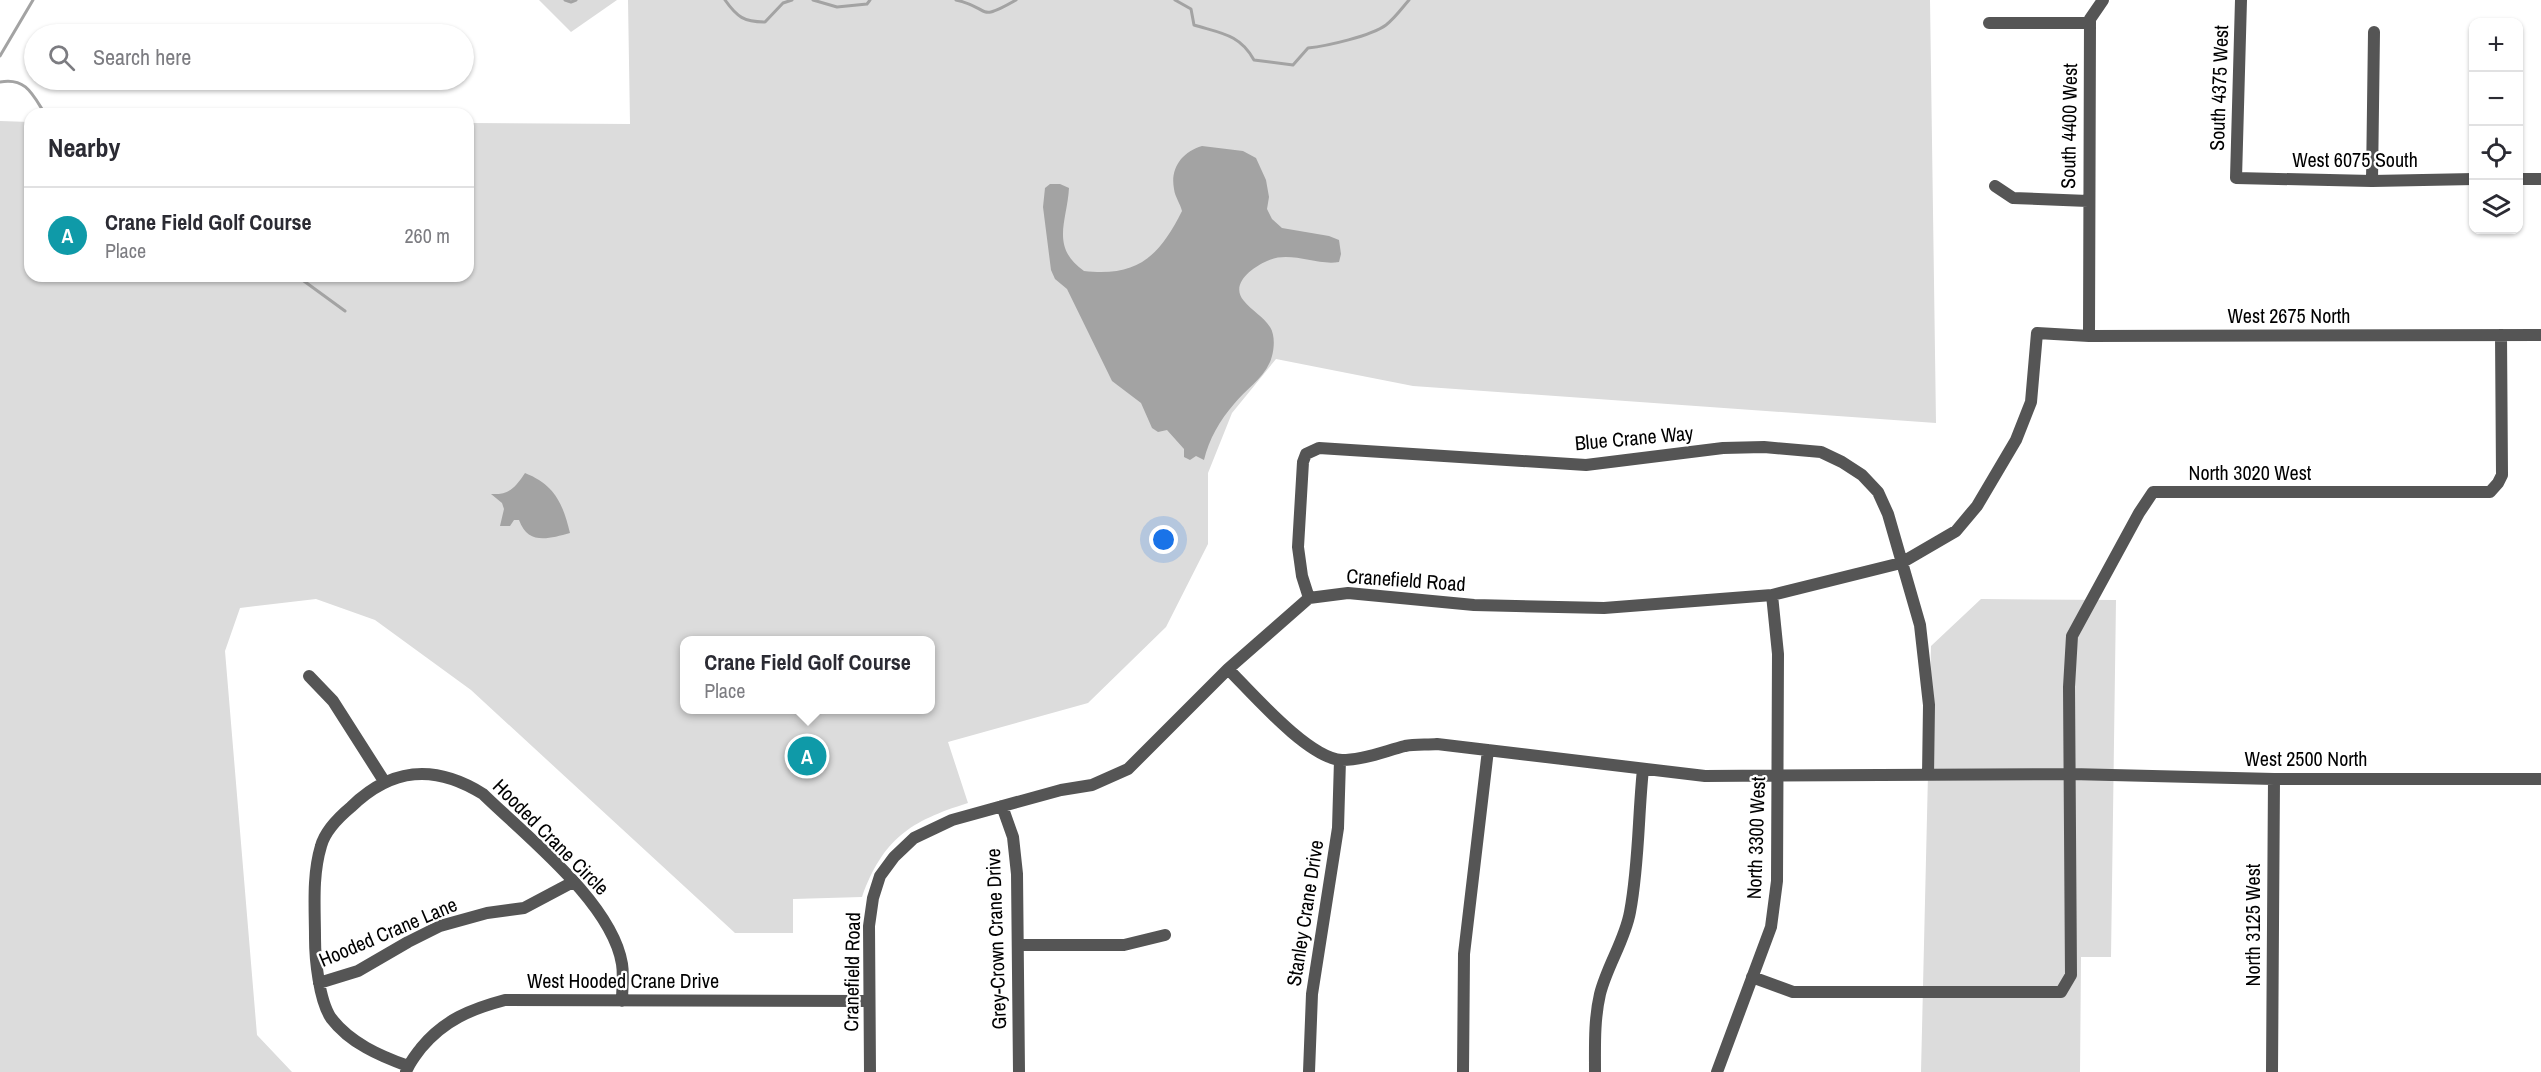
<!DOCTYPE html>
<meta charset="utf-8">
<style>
body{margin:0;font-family:"Archivo Narrow",sans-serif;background:#f7f7f7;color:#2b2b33}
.controls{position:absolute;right:18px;top:18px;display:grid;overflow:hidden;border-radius:12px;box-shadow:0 2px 4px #0004}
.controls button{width:54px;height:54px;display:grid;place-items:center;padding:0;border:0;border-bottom:2px solid #e1e1e2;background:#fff;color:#2b2b33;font:30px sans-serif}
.you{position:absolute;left:1164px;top:540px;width:21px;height:21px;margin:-15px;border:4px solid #fff;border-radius:50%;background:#1a73e8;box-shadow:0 0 0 9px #1a73e833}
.badge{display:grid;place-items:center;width:39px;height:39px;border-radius:50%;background:#000;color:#fff;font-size:20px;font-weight:700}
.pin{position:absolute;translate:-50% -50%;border:3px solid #fff;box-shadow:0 2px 6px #0006}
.popup{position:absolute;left:680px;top:636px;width:255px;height:78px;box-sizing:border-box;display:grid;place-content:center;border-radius:12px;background:#fff;filter:drop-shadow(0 2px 4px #0005);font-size:20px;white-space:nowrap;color:#7c7c81}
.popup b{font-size:22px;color:#2b2b33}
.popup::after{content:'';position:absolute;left:50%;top:100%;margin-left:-12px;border:12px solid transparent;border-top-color:#fff}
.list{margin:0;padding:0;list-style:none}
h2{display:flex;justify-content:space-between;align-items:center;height:78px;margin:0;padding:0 24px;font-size:26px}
h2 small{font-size:20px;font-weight:400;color:#7c7c81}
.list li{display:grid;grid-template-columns:39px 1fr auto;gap:18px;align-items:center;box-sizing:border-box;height:96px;padding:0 24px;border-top:2px solid #e1e1e2}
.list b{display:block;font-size:22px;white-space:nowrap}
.list p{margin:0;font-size:20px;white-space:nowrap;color:#7c7c81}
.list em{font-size:20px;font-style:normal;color:#7c7c81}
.icon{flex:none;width:33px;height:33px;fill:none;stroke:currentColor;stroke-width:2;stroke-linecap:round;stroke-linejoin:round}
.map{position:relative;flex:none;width:2541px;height:1072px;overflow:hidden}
.search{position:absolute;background:#fff;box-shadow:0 2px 4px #0004;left:24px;top:24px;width:450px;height:66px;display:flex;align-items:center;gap:15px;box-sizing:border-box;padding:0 21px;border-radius:33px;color:#7c7c81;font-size:22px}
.panel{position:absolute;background:#fff;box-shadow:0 2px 4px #0004;left:24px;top:108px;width:450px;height:174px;border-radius:18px}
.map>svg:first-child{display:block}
</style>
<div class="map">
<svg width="2541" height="1072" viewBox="0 0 2541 1072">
<rect width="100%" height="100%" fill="#fff"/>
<path fill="#dcdcdc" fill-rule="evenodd" d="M539 0H617L571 32Z
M628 0H1930L1936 423 1413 386 1276 359 1232 413 1208 473V544L1166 627 1088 703 948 742 968 803C910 821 883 839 862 897L793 899V933H735L471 690 375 620 316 599 240 608 225 651 257 1035 292 1072H0V121L30 122V276H468V123L630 124ZM684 640H930V710H684Z
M1981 599 2116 600 2111 957H2081L2080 1072H1921L1931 646Z"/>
<path fill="#a3a3a3" d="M1202 146 1243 151 1256 158 1266 180 1269 197 1267 209 1272 219 1282 228 1329 236 1339 240 1341 254 1339 262C1316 266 1290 250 1267 261 1253 267 1229 284 1244 301 1251 310 1264 317 1270 327 1276 336 1274 353 1270 362 1262 380 1245 390 1234 404 1220 420 1209 439 1204 460L1196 456 1190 460 1184 457V449L1167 430 1158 432 1152 428 1141 403 1112 381 1067 289 1055 279 1051 270 1043 207 1045 188 1050 184H1060L1069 188C1067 222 1050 247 1084 271 1137 277 1159 257 1182 211 1180 203 1175 197 1174 189 1170 168 1182 152 1202 146Z
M525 473C555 485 563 504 570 533 548 539 528 545 519 520H514L510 526H500L504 509 502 503 491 494C509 495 515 488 525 473Z"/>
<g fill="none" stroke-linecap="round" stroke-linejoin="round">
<path stroke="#a3a3a3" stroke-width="3" d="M565 0 571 2 576 0
M725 0C737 17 744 22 765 22L783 3 792 0
M813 0 837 7 867 4 870 0
M956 0C992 8 976 23 1016 0
M1175 0 1191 9 1194 25C1220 33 1240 34 1254 60L1293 65 1308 48C1327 46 1371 36 1386 25 1395 18 1402 8 1409 0
M0 56 33 0
M0 82C26 77 33 95 45 114
M297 276 345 311"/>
<path stroke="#555" stroke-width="12" d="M2241 0 2236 178 2372 181 2474 179
M1989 23H2090
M2518 179H2541
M2372 181 2374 32
M1995 186 2013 198 2088 201
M2089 336 2090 19 2103 0
M1309 598 1302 576 1298 547 1303 462 1306 454 1319 448 1586 465 1723 448 1764 447 1821 452 1842 462 1862 475 1878 492 1888 514 1920 625 1929 705 1928 775
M1228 669C1252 693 1309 759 1342 760 1363 760 1385 751 1405 746 1415 744 1427 745 1437 744L1705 776 2071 774 2274 779H2541
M309 676 333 701 384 781
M1002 806 1013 837 1017 874 1019 1072
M1018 945H1124L1165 935
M1752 977 1793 992H2061L2071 975 2069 687 2072 636 2139 513 2153 492H2490L2498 483 2502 475 2501 335
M319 983 358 971 408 942 440 926 487 913 524 908 573 882
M408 1066C380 1056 350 1043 331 1018 319 1000 315 959 315 938 315 908 312 876 321 846 325 831 339 817 351 807 392 767 435 764 483 794 527 837 612 903 622 964 624 976 622 989 622 1001
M406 1072C409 1063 415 1056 421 1048 444 1020 471 1009 505 1000L869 1001
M870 1072 869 926 873 898 880 876 894 857 914 838 952 820 1061 790 1092 785 1128 769 1228 669 1309 598 1348 593 1474 605 1604 608 1772 595 1901 563 1956 531 1977 506 2016 440 2031 402 2037 333 2089 336 2541 335
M1309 1072 1312 994 1338 828 1340 760
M1463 1072 1464 954 1488 750
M1595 1072C1595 1046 1594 1020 1600 994 1607 966 1625 940 1630 912 1639 864 1638 817 1643 769
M1717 1072 1771 927 1777 881 1778 654 1772 595
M2272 1072 2274 779"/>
</g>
<g text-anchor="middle" stroke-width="4.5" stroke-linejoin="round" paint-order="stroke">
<g font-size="20" fill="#000" stroke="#fff">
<text transform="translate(2219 88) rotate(-88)" y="7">South 4375 West</text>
<text transform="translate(2069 126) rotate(-89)" y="7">South 4400 West</text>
<text x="2355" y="167">West 6075 South</text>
<text x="2289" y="323">West 2675 North</text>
<text transform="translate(1634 438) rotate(-5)" y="7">Blue Crane Way</text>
<text x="2250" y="480">North 3020 West</text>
<text transform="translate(1406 580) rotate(4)" y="7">Cranefield Road</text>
<text x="2306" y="766">West 2500 North</text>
<text transform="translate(551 837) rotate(45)" y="7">Hooded Crane Circle</text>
<text transform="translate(1756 838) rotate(-88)" y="7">North 3300 West</text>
<text transform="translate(1305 913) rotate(-81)" y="7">Stanley Crane Drive</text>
<text transform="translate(2253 925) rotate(-90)" y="7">North 3125 West</text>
<text transform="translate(388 932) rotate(-23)" y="7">Hooded Crane Lane</text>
<text transform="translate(996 939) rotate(-92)" y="7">Grey-Crown Crane Drive</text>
<text transform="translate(852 972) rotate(-89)" y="7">Cranefield Road</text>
<text x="623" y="988">West Hooded Crane Drive</text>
</g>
</g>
</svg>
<div class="controls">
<button>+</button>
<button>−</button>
<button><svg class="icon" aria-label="locate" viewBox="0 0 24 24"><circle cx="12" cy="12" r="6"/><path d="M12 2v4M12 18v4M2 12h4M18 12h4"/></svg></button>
<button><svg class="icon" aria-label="layers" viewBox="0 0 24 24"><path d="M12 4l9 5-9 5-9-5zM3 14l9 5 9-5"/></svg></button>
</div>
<div class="you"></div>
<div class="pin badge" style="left:807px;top:756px;background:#0f9aa8">A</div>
<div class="popup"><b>Crane Field Golf Course</b>Place</div>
<div class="search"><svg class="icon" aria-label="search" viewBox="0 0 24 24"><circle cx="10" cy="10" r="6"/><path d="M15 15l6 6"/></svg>Search here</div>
<section class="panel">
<h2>Nearby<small></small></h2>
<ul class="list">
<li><span class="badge" style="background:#0f9aa8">A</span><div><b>Crane Field Golf Course</b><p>Place</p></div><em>260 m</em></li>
</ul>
</section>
</div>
